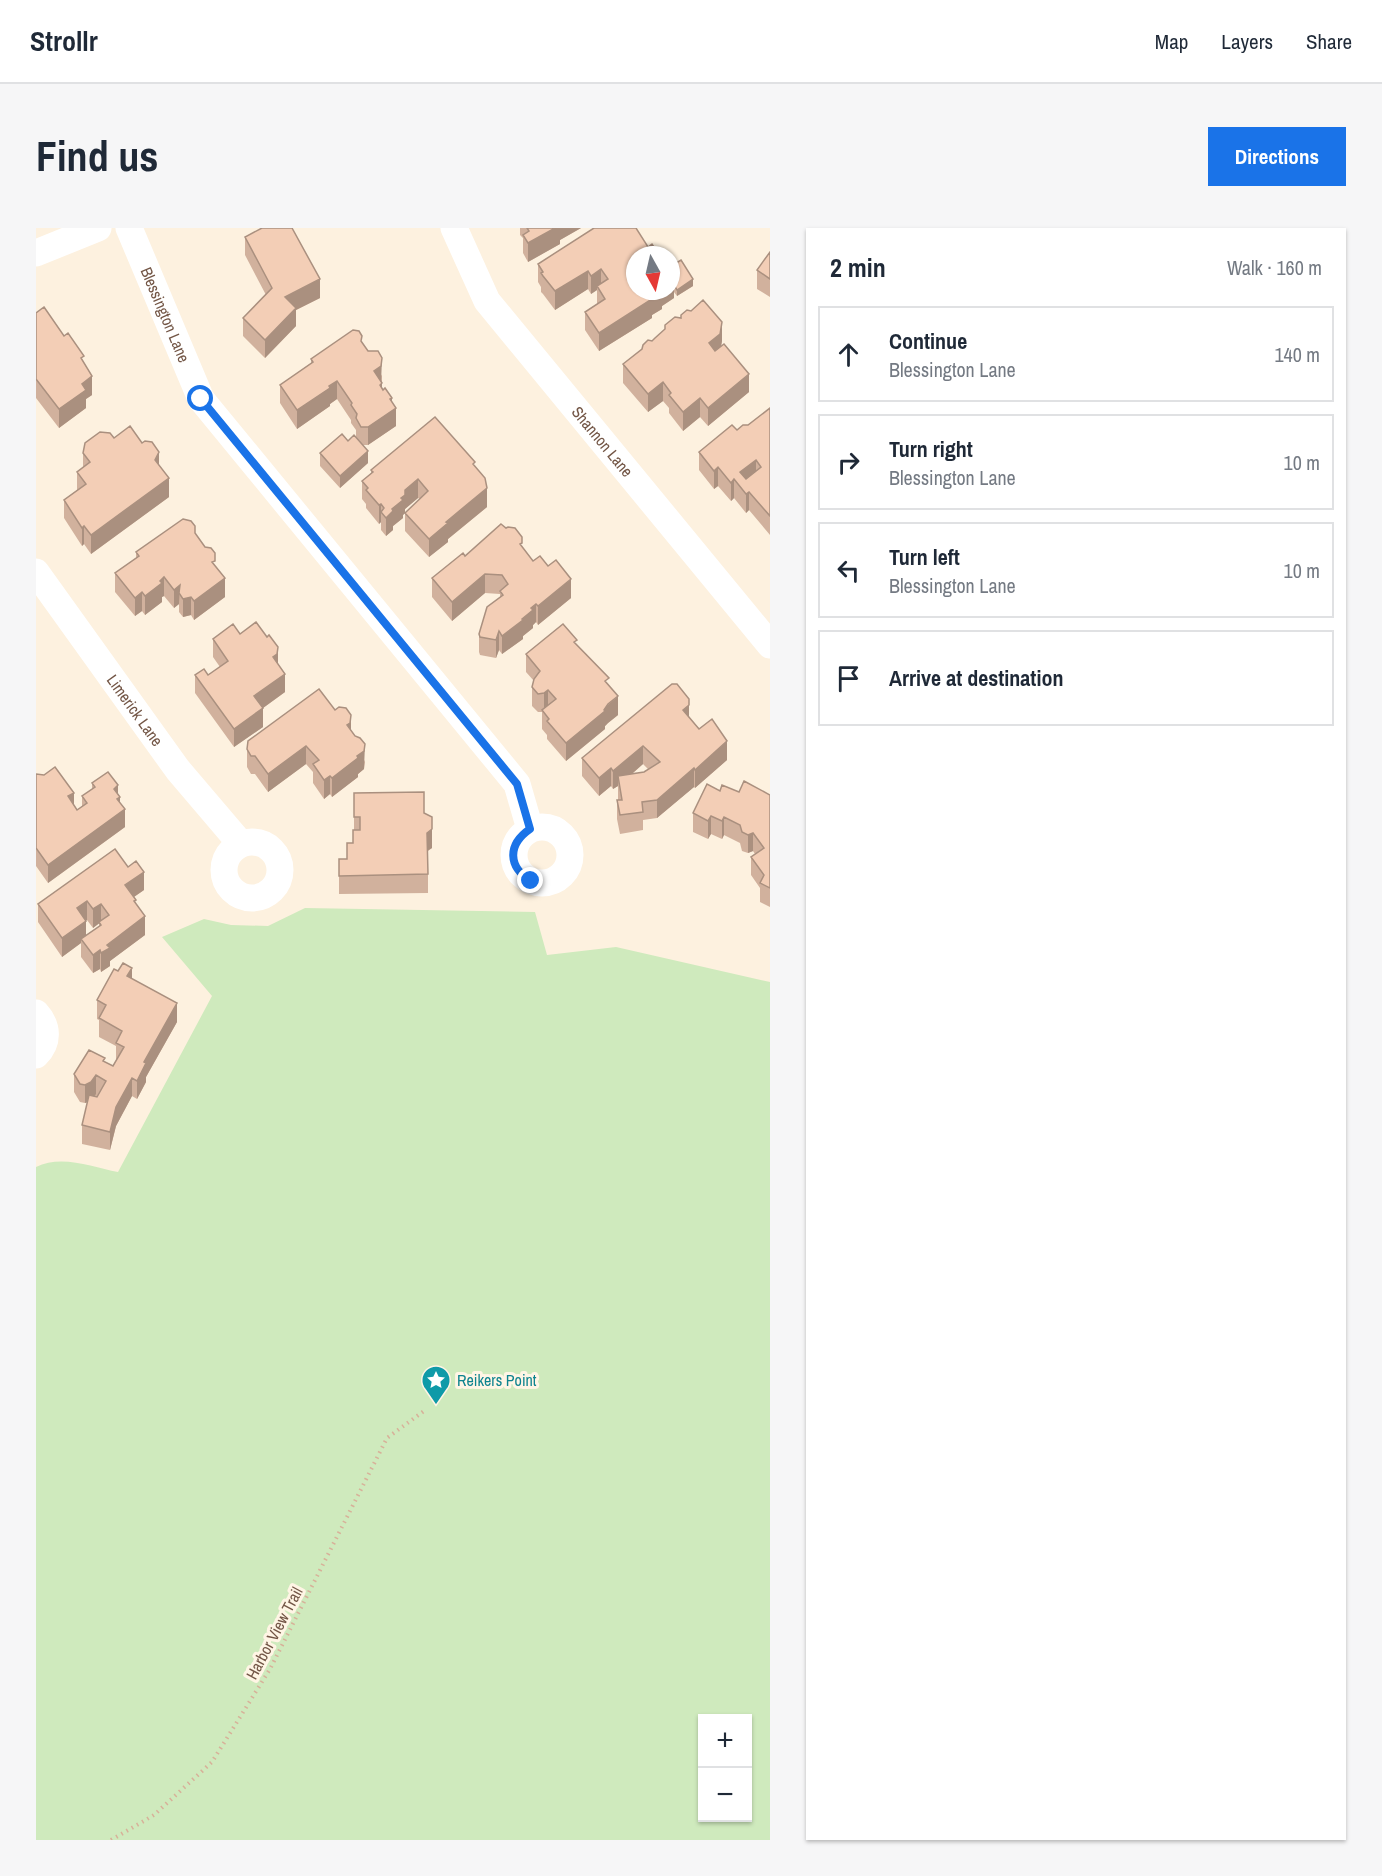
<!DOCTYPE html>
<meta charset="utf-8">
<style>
body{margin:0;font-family:"Archivo Narrow",sans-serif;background:#f6f6f7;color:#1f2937}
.controls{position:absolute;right:18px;bottom:18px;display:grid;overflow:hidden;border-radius:0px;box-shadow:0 2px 4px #0004}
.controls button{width:54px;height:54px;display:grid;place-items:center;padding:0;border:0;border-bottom:2px solid #e0e1e3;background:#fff;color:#1f2937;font:30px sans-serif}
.compass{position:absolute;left:590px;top:18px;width:54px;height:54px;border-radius:50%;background:#fff;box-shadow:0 2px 4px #0004;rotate:172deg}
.stop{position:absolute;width:18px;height:18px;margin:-14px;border:4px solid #1a73e8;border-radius:50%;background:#fff}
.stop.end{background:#1a73e8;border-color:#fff;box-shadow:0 2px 6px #0008}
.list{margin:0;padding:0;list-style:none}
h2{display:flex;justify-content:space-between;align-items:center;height:78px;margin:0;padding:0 24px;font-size:26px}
h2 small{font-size:20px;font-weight:400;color:#747a83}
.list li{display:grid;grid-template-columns:39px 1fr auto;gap:18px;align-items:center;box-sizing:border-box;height:96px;margin:0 12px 12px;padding:0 12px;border:2px solid #e0e1e3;border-radius:0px}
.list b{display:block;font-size:22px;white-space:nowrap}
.list p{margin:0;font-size:20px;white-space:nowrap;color:#747a83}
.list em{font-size:20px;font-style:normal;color:#747a83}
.icon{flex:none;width:33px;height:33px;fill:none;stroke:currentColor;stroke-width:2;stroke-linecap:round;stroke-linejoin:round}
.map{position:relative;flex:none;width:734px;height:1612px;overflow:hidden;border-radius:0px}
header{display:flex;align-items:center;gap:36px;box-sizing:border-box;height:84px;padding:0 30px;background:#fff;border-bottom:2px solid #e0e1e3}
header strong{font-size:28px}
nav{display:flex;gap:33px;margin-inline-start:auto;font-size:21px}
.intro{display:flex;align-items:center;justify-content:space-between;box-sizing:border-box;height:144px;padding:0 36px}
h1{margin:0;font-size:42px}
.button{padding:15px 27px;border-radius:0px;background:#1a73e8;color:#fff;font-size:21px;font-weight:700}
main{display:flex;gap:36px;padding:0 36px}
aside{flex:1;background:#fff;border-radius:0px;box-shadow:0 2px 4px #0004}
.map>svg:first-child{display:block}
</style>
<header>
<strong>Strollr</strong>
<nav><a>Map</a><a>Layers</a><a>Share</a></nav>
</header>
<div class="intro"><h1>Find us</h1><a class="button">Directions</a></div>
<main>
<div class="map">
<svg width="734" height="1612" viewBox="0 0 734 1612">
<rect width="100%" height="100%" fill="#fdf1df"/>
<path fill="#cfeabd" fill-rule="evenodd" d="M269 680 499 684 511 727 580 719 734 754V1612H0V939C25 926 57 939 82 944L176 768 126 709 168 691 195 697 232 698ZM666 1490H712V1590H666Z"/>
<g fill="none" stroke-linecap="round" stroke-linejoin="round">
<path stroke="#d7b199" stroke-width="4" stroke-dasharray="1.5 4.5" stroke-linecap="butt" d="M75 1612 118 1587 176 1534 234 1441 351 1210 388 1183"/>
<g stroke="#fff" stroke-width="27">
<path id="s1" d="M93 0 165 171 481 556 494 601"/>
<path id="s2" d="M418 0 451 73 734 417"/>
<path d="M0 25 62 0"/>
<path id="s3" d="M0 344 142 542 205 616"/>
<circle cx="506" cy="627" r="28"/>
<circle cx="216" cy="642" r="28"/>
<path d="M0 785C12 798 13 814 0 827"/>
</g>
</g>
<path fill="#d1b19d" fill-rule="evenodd" d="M484 0H545L524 12V16L492 34 487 25V10L484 7Z
M558 0 599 63 635 38 657 58 641 68 638 64V70L626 78V81L616 87V90L563 123 549 102V84L561 76V62L555 66 552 61 519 82 507 66 505 64V59L502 54V36Z
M209 9 284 70 260 82V98L229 130 207 108V90L230 67 209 27Z
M734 24V69L721 61V42Z
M0 85 48 135 56 167 50 171V180L23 200 0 170Z
M686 113 685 118 713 164 672 198 664 189 647 203 633 185V180L627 173 612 184 587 155V136Z
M326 115 346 148V161L356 175 360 198 332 217H327L332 235 304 260 284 238V225L312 213 320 209V202L315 195V192L301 171 294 176V178L261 201 244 175V157L275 135V131Z
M734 180V307L713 282 710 285 698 270 695 273 682 258 678 261 663 242V224L701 202 712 197Z
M78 210 123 238 133 269 55 326 48 316 46 318 28 290V272L41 262V244L47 239V225Z
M439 238 451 279 412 311V314L393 329 369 303V285L384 271 382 270 369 281V285L367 287V290L357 298V302L350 308 345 302V294L343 296 330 280V276L326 271V253L335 245V242Z
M159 306 179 338 189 369 158 392 155 387 147 389 143 384V376L138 380 128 368 126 369V374L109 387 106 383 99 388 79 364V345L100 330V324Z
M486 319 497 333 535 370 502 397 500 394 497 397V400L487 408V411L466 426 463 422 460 430 444 427 443 424V406L464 369V366L449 365 416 393 396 369V350L429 328Z
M204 406 231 409 242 436 249 464 227 480V499L198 519 159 465V447H172L184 439 177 429V411Z
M541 417 573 458 582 487 572 495 569 498V501L530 533 511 511V507L506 501V484H502L496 478V459L498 453 490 444V426Z
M653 489 691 532 659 560 658 559 621 590 607 592V602L584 606 581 591V572H582V558L577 561 575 558 563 568 546 548V530ZM607 536 612 541 608 544 596 546Z
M315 503 329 534 328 541 322 546V549L296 569 294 566 288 571 277 555V544L270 536 232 564 219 546H215L211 539V521Z
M0 546 38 577 41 582 46 578V568L56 561V555L82 567 89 599 12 655 0 638Z
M684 563 734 567V679L724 674V660L715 647V629L719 626 717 623 712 625 706 623 704 615 688 607 686 611 675 606 672 611 657 604V585Z
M318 565 388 585 396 620 392 623V665L303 666V631H311L317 615 318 602Z
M108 662 98 669 109 707 74 733V738L65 744 64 741 57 745 45 729V715L26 729 2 694V676ZM50 692H51L57 700 63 695V698L50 707Z
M96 751 141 794 110 849V854L101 871 96 868 80 898 74 922 46 916V897L52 874 49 875 44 874 38 864V846L69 834 77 838 80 833V818L63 809V792L61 791V772Z"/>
<path fill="#aa907f" d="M519 0H545L524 12V16L492 34V15Z
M565 41V60L561 58V62L555 66V48Z
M636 42 638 52V70L626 78V81L616 87V90L563 123V105L625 63H635V44Z
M552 43V61L519 82V63Z
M284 51V70L260 82V98L229 130V112L249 69Z
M657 51V58L641 68V62Z
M686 94V113L684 124 673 133V115Z
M346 130 345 156 346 155V174L338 143Z
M713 146V164L672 198V180Z
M56 148V167L50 171V180L23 200V181L46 156Z
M301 153V171L294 176V178L261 201V182Z
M627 154V173L612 184V166Z
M356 170V182L360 180V198L332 217V199L354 171Z
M664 170V189L647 203V184Z
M332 223V235L304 260V248Z
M123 224V242L119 232Z
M720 232V251L704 259V244Z
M682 239V258L678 261V243Z
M133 250V269L55 326V307Z
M382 251V270L369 281V285L367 287V290L357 298V302L350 308V290L365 270 369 262Z
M698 251V270L695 273V255Z
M451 260V279L412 311V314L393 329V311L410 294Z
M713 264V282L710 285V266Z
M345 276V294L343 296V277Z
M48 298V316L46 318V300Z
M449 346V365L416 393V374Z
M128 349V368L126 369V374L109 387V368Z
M189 350V369L158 392V373Z
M535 351V370L502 397V378Z
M144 357 143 376 138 380V362Z
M106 364V383L99 388V370Z
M155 369V387L147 389V371Z
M500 376V394L497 397V400L487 408V411L466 426V408L486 391 495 380Z
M463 403V422L460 430V412Z
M242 419V437L237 429Z
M249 446V464L227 480V499L198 519V501L218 468Z
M512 462V480L508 484V465Z
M582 468V487L572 495 569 498V501L530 533V515Z
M653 471V496L647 482Z
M315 487V505L311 497Z
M691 513V532L659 560V542Z
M329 516 328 541 322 546V549L296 569V550L321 528Z
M270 518V536L232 564V546Z
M607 518V536L583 557 582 548V558L577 561V543Z
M575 540V558L563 568V550Z
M658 540V559L621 590V572Z
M294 548V566L288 571V552Z
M82 557V570L84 569V585L89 581V599L12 655V637L78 561Z
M38 565V583L32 568Z
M675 588V606L672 611V593Z
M688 589V607L686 611V593Z
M396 601V620L391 623V605Z
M717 605V623L712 625V607Z
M108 644V662L89 675V657Z
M51 673V692L41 699V680Z
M65 676V694L57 700V681Z
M109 688V707L74 733V738L65 744V725L71 717Z
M50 693V711H45V715L26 729V710Z
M64 722V741L57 745V727Z
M96 740V758L91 748Z
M141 775V794L110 849V854L101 871V853L108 834Z
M60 847V866L55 873 49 875V857Z
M96 850V868L80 898 74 922V904L80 879Z"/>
<path fill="#f3ceb6" stroke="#aa907f" stroke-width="1.5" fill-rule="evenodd" d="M226 0H256L284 51 249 69 260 80 229 112 207 90 236 60 209 9Z
M491 0H519L492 15 487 7 493 3Z
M558 0H600L612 19 616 16 623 27H599V63H625L615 69 616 71 563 105 549 84 569 71 561 58 572 51 565 41 555 48 552 43 519 63 507 48 505 45 507 44 502 36Z
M734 24V51L721 42Z
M645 32 657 51 641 62 638 57V52L636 48V42L635 38Z
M635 46 638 52 635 54Z
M667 72 686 94 684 106 673 115 679 123 688 116 713 146 672 180 664 170 647 184 633 167 635 165 627 154 612 166 587 136 606 121 607 117 612 112 616 113 619 110 629 101V97L639 89 645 90V87L651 82 655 83Z
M8 79 28 108 32 105 48 128 45 130 56 148 46 156 50 162 23 181 0 151V85Z
M317 102 323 103 326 108 325 113 332 123H342L346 130 345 138 338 143 346 155 344 157 347 162 349 160 356 170 354 171 360 180 332 199H325L320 190 321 186 315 177 316 175 301 153 293 158 294 160 261 182 244 157 277 134 275 131Z
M734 180V288L713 264 710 266 698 251 695 255 682 239 678 243 663 224 696 197 701 202 707 197H712ZM720 232 725 239 710 251 704 244Z
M399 189 439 234 437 236 449 250 451 260 410 294 412 295 393 311 369 285 392 263 382 251 369 262V267L365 270 367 272 356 281 357 283 350 290 345 284 348 280 345 276 343 277 330 262 332 260 326 253 337 244 335 242Z
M94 198 106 215 109 213 116 214 123 224 119 232 133 250 55 307 48 298 46 300 28 272 50 256 41 244 54 234 47 225 49 215 64 204 74 205 78 210Z
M306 206 312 213 318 207 332 223 304 248 284 225Z
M147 291 155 293 159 298V305L169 319 175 320 179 325V333L176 334 189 350 158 373 155 369 147 371 143 365 144 357 138 362 128 349 124 353 126 355 109 368 106 364 99 370 79 345 103 328 100 324Z
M465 296 470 300 472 299 479 300 486 309V315L484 316 497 333 504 328 512 338 520 332 535 351 502 378 500 376 495 380 497 382 486 391 487 392 466 408 463 403 460 412 444 409 443 406 451 379 467 367 464 363 472 356 466 347 449 346 416 374 396 350 427 325 429 328Z
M220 394 231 409 233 407 242 419 241 426 237 429 249 446 218 468 227 480 198 501 159 447 168 441 172 447 192 433 177 411 197 396 204 406Z
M527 396 541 412 538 414 573 450 569 453 582 468 572 476 568 482 569 483 530 515 511 493 513 491 506 482 520 471 512 462 508 465 502 466 496 459 498 451 504 443 490 426Z
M636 456H641L653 471V477L647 482 663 501 676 491 691 513 659 542 658 540 621 572 606 574 607 584 584 587 581 572H586L582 548 608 544 624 534 607 518 577 543 575 540 563 550 546 530Z
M283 461 299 482 303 479 310 480 315 487 314 495 311 497 319 508 324 510 329 516 328 523 321 528 322 530 296 550 294 548 288 552 277 536 283 532 270 518 232 546 219 528H215L211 521 212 513Z
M19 539 38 565 32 568 41 582 51 575 46 568 59 559 56 555 72 544 82 557 78 561 84 569 81 571 89 581 12 637 0 620V546L8 547Z
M708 553 734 567V660L724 655 728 647 715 629 728 620 717 605 712 607 706 604 704 597 688 589 686 593 675 588 672 593 657 585 671 556 684 563 686 557 703 564Z
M388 564V585L396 589V601L391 605 392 646 303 648V631H311V615H317V602H324V589H318V565Z
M79 621 92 639 100 633 108 644 89 657 100 672 98 673 109 688 71 717 74 720 65 725 64 722 57 727 45 711 65 697 63 694 73 687 65 676 57 681 51 673 41 680 50 693 26 710 2 676Z
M87 735 96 740 91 748 141 775 108 834 110 835 101 853 96 850 80 879 74 904 46 897 53 867 61 869 70 853 60 847 55 854 49 857 44 856 38 846 53 822 69 830 67 833 77 838 88 819 80 815 86 803 63 790 70 777 61 772 78 741 82 743Z"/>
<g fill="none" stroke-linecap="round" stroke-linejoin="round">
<path stroke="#1a73e8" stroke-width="8" d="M165 171 481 556 494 601C471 617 472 639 495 653"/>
</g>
<defs>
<g id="sight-pin" transform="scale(1.5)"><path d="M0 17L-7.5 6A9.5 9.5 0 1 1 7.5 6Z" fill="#0f9aa8" stroke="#fff5e5"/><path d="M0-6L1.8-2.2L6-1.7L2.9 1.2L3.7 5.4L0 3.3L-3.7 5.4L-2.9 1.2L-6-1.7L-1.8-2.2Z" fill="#fff"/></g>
</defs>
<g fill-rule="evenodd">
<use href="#sight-pin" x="400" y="1152"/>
</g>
<g text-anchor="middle" stroke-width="6" stroke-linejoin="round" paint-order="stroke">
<g font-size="16" fill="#735646" stroke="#fff5e5">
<text dy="6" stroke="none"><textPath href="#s1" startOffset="94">Blessington Lane</textPath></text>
<text dy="6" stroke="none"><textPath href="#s2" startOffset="262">Shannon Lane</textPath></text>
<text dy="6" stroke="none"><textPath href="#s3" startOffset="170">Limerick Lane</textPath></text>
<text transform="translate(238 1405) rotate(-62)" y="6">Harbor View Trail</text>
</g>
<g font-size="16" fill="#0d838f" stroke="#fff5e5" text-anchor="start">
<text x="421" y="1158">Reikers Point</text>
</g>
</g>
</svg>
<div class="controls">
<button>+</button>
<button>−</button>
</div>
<svg class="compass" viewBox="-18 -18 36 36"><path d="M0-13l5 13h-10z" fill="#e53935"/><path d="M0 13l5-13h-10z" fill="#747a83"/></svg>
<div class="stop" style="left:165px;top:171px"></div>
<div class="stop end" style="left:495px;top:653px"></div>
</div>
<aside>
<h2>2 min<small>Walk · 160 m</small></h2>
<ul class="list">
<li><svg class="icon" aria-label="ahead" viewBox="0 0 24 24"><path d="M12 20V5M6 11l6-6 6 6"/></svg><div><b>Continue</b><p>Blessington Lane</p></div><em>140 m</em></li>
<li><svg class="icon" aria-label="right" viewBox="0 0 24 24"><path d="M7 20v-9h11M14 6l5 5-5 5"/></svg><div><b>Turn right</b><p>Blessington Lane</p></div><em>10 m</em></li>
<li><svg class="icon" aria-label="left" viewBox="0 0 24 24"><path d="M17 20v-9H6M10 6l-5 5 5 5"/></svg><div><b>Turn left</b><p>Blessington Lane</p></div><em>10 m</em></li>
<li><svg class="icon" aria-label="arrive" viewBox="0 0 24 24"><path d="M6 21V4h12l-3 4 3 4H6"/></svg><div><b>Arrive at destination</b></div></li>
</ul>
</aside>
</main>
